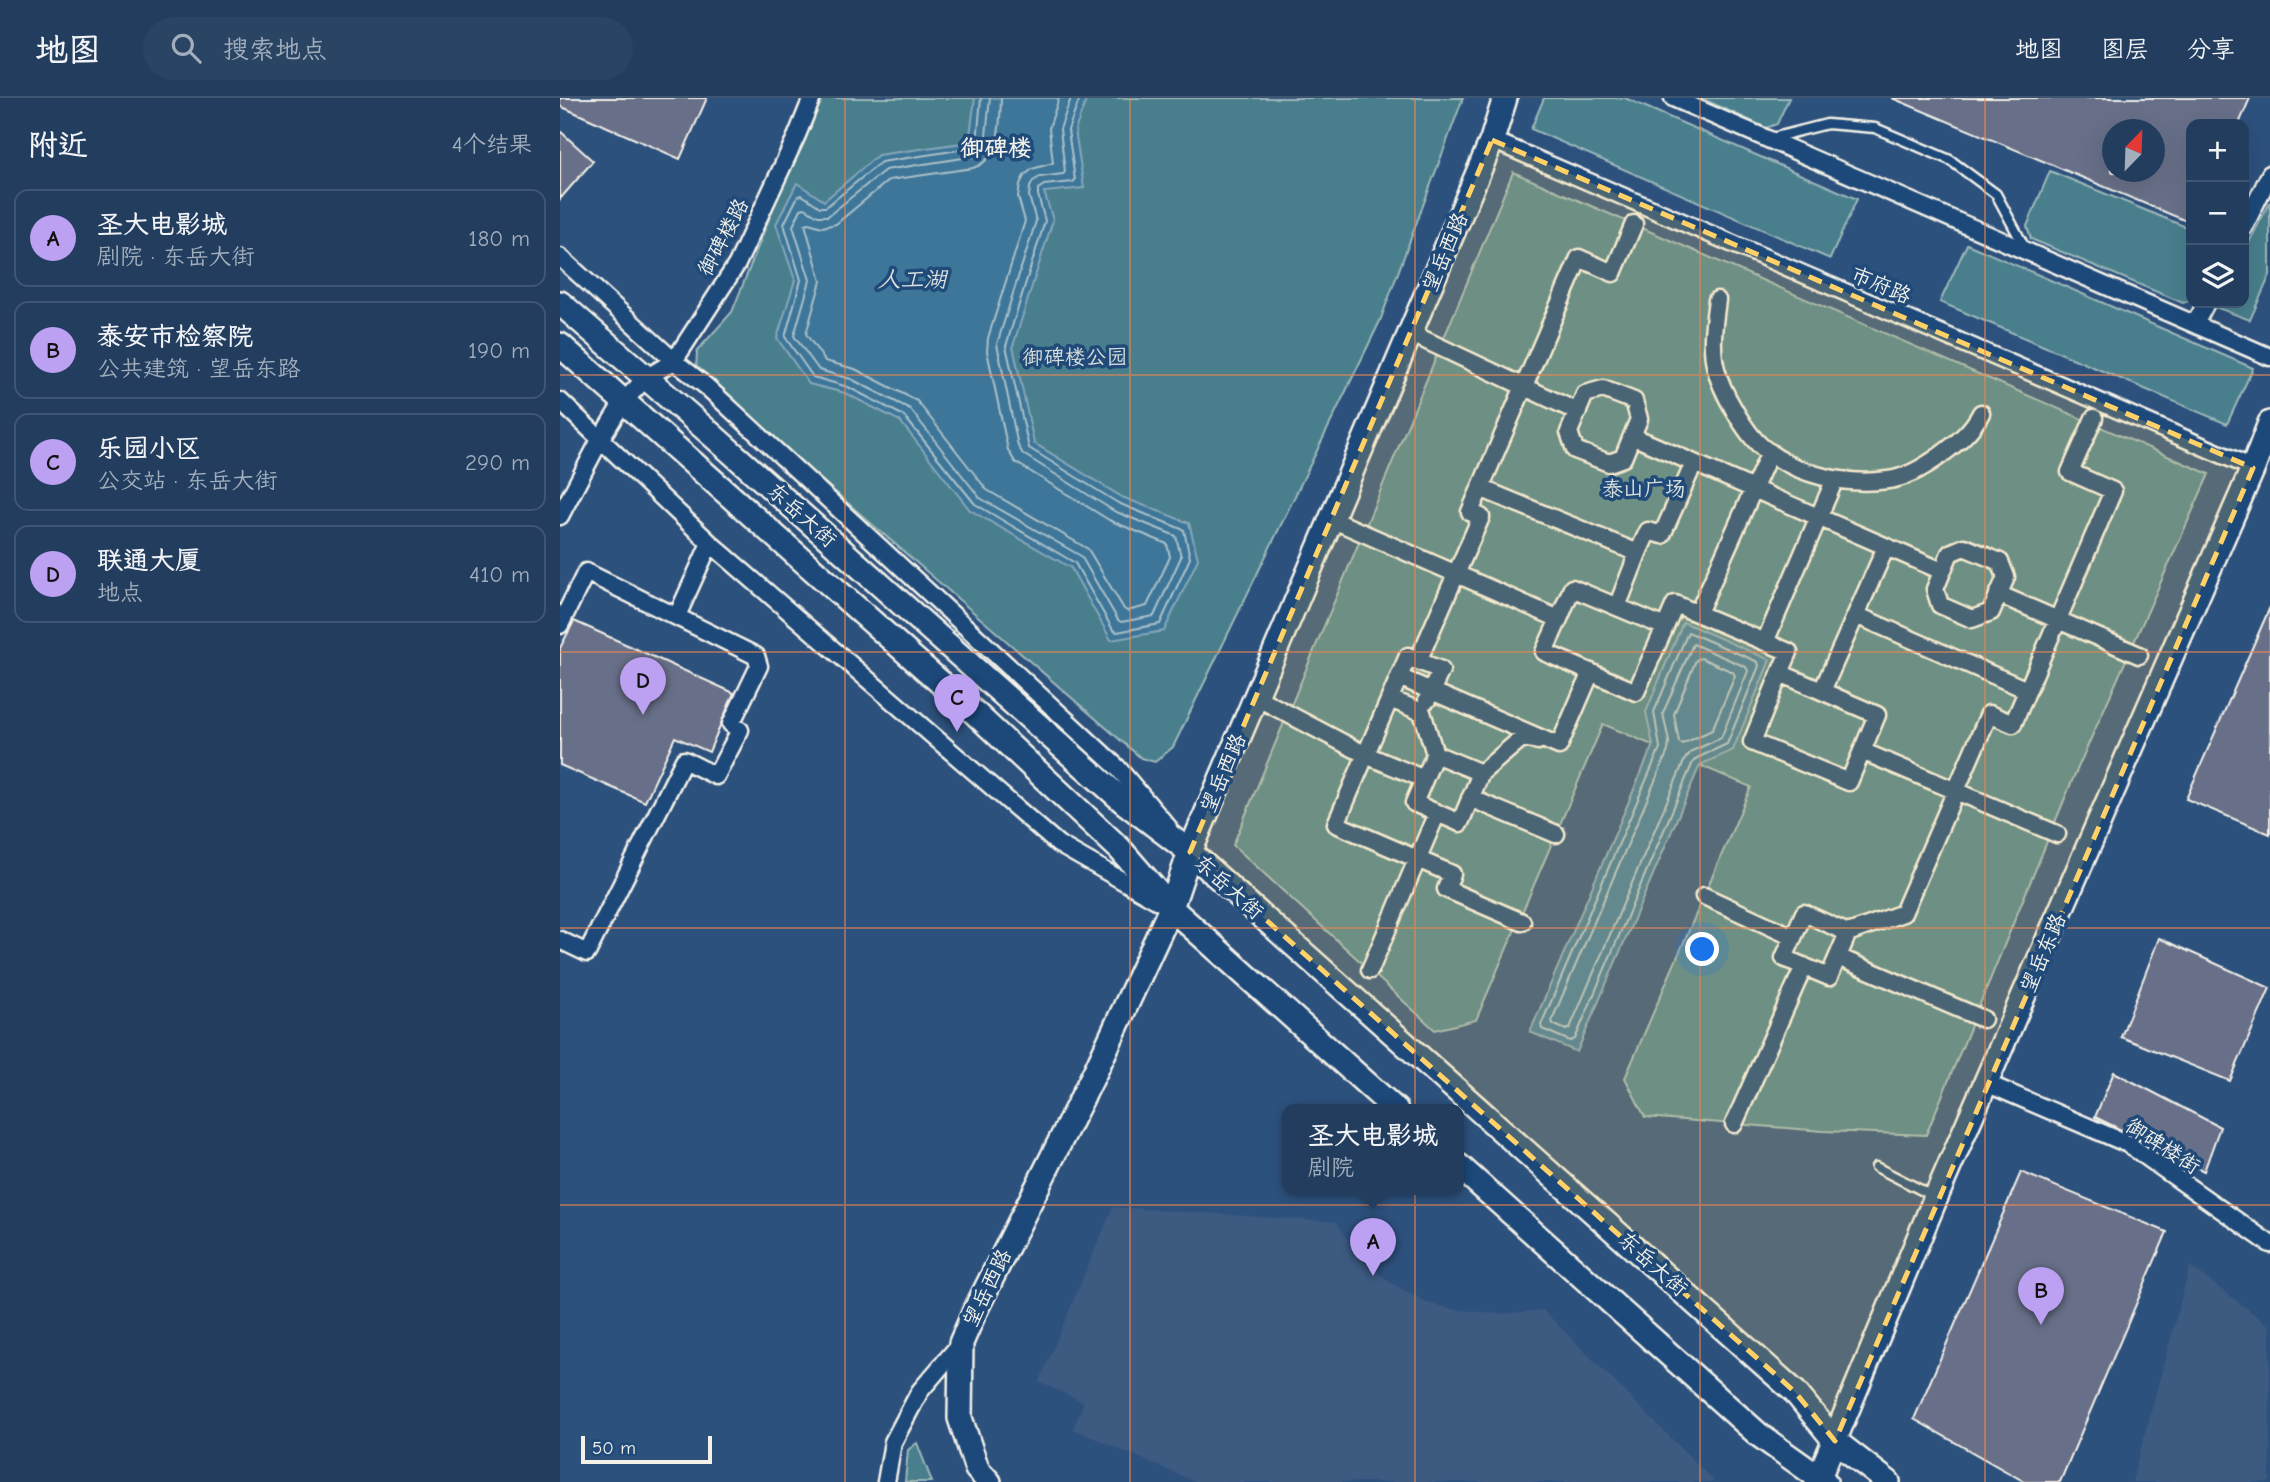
<!DOCTYPE html>
<html lang="zh">
<meta charset="utf-8">
<style>
body{margin:0;font-family:"Comic Neue","LXGW WenKai TC",sans-serif;background:#2a4464;color:#f1f3f6}
.controls{position:absolute;right:21px;top:21px;display:grid;overflow:hidden;border-radius:14px;box-shadow:0 7px 28px #0002}
.controls button{width:63px;height:63px;display:grid;place-items:center;padding:0;border:0;border-bottom:2px solid #3f5673;background:#223d5e;color:#f1f3f6;font:35px sans-serif}
.compass{position:absolute;left:1542px;top:21px;width:63px;height:63px;border-radius:50%;background:#223d5e;box-shadow:0 7px 28px #0002;rotate:23deg}
.scale{position:absolute;left:21px;bottom:18px;width:131px;box-sizing:border-box;padding-left:7px;border:4px solid #f4f1e8;border-top:0;font-size:19px;line-height:24px;white-space:nowrap;color:#f4f1e8;-webkit-text-stroke:5px #1f4a7a;paint-order:stroke}
.you{position:absolute;left:1143px;top:852px;width:24px;height:24px;margin:-18px;border:5px solid #fff;border-radius:50%;background:#1a73e8;box-shadow:0 0 0 10px #1a73e833}
.badge{display:grid;place-items:center;width:46px;height:46px;border-radius:50%;background:#bca0f2;color:#111;font-size:23px;font-weight:700}
.pin{position:absolute;translate:-50% -58px;filter:drop-shadow(0 2px 4px #0008)}
.pin::after{content:'';position:absolute;top:37px;width:24px;height:21px;background:inherit;clip-path:polygon(0 0,100% 0,50% 100%)}
.popup{position:absolute;left:722px;top:1006px;width:182px;height:91px;box-sizing:border-box;display:grid;place-content:center;border-radius:14px;background:#223d5e;filter:drop-shadow(0 2px 5px #0005);font-size:23px;white-space:nowrap;color:#a2aebc}
.popup b{font-size:26px;color:#f1f3f6}
.popup::after{content:'';position:absolute;left:50%;top:100%;margin-left:-14px;border:14px solid transparent;border-top-color:#223d5e}
.list{margin:0;padding:0;list-style:none}
h2{display:flex;justify-content:space-between;align-items:center;height:91px;margin:0;padding:0 28px;font-size:30px}
h2 small{font-size:23px;font-weight:400;color:#a2aebc}
.list li{display:grid;grid-template-columns:46px 1fr auto;gap:21px;align-items:center;box-sizing:border-box;height:98px;margin:0 14px 14px;padding:0 14px;border:2px solid #3f5673;border-radius:14px}
.list b{display:block;font-size:26px;white-space:nowrap}
.list p{margin:0;font-size:23px;white-space:nowrap;color:#a2aebc}
.list em{font-size:23px;font-style:normal;color:#a2aebc}
.icon{flex:none;width:38px;height:38px;fill:none;stroke:currentColor;stroke-width:2;stroke-linecap:round;stroke-linejoin:round}
.map{position:relative;flex:none;width:1710px;height:1384px;overflow:hidden}
header{display:flex;align-items:center;gap:42px;box-sizing:border-box;height:98px;padding:0 35px;background:#223d5e;border-bottom:2px solid #3f5673}
header strong{font-size:33px}
nav{display:flex;gap:38px;margin-inline-start:auto;font-size:24px}
.search{width:490px;height:63px;background:#2a4464;display:flex;align-items:center;gap:18px;box-sizing:border-box;padding:0 24px;border-radius:38px;color:#a2aebc;font-size:26px}
main{display:flex}
aside{flex:1;background:#223d5e}
.map>svg:first-child{display:block}
</style>
<header>
<strong>地图</strong>
<div class="search"><svg class="icon" aria-label="search" viewBox="0 0 24 24"><circle cx="10" cy="10" r="6"/><path d="M15 15l6 6"/></svg>搜索地点</div>
<nav><a>地图</a><a>图层</a><a>分享</a></nav>
</header>
<main>
<aside>
<h2>附近<small>4个结果</small></h2>
<ul class="list">
<li><span class="badge">A</span><div><b>圣大电影城</b><p>剧院 · 东岳大街</p></div><em>180 m</em></li>
<li><span class="badge">B</span><div><b>泰安市检察院</b><p>公共建筑 · 望岳东路</p></div><em>190 m</em></li>
<li><span class="badge">C</span><div><b>乐园小区</b><p>公交站 · 东岳大街</p></div><em>290 m</em></li>
<li><span class="badge">D</span><div><b>联通大厦</b><p>地点</p></div><em>410 m</em></li>
</ul>
</aside>
<div class="map">
<svg width="1710" height="1384" viewBox="0 0 1710 1384">
<rect width="100%" height="100%" fill="#2d517d"/>
<filter id="ink" filterUnits="userSpaceOnUse"><feTurbulence type="fractalNoise" baseFrequency=".0143" numOctaves="2"/><feDisplacementMap in="SourceGraphic" scale="14" xChannelSelector="R" yChannelSelector="G"/><feConvolveMatrix kernelMatrix="1 2 1 2 8 2 1 2 1" color-interpolation-filters="sRGB"/></filter>
<g filter="url(#ink)">
<path fill="#3e5a81" d="M553 1109 776 1124 799 1159 831 1185 868 1205 892 1211 942 1216 983 1212 1155 1384H636L513 1331 524 1304 479 1284Z
M1630 1168 1710 1228V1384H1572Z"/>
<path fill="#497f8d" stroke="#9eb8ba" stroke-width="2" d="M257 0H903L820 223 613 649 595 664 581 660 136 273 137 253 172 214Z
M984 0H1065L1297 101 1270 161 971 31Z
M1141 0H1229L1217 26 1206 30Z
M1490 73 1631 131V202L1623 205 1471 141 1467 128Z
M953 74 1649 376 1512 683 1366 1037 1263 1033 1085 1019 1065 980 1191 689 1043 626 916 922 875 932 673 747Z
M1710 104V177L1690 222 1655 209 1657 205H1684V154Z
M1407 146 1693 270 1667 326 1380 204Z
M357 1345 372 1384H345L348 1352Z"/>
<path fill="#3e7699" stroke="#87a7b9" stroke-width="2" d="M415 0H527L515 32 524 90 484 94 493 122 453 248 474 345 562 399 629 425 638 461 604 533 551 542 511 470 410 412 340 323 285 295 249 286 217 240 235 182 216 126 237 85 264 103 318 57 409 44Z
M1123 524 1210 562 1173 652 1140 667 1017 954 970 934 1093 647 1086 614Z"/>
<g fill="none" stroke-linecap="round" stroke-linejoin="round">
<path stroke="#abc0c8" stroke-width="2" d="M421 0 417 44 412 50 321 64 266 109H260L242 97 238 98 224 126 241 182 225 239 253 279 288 289 344 318 415 406 515 465 553 532 557 534 600 526 630 460 624 432 558 405 469 350 446 248 485 123 478 97V91L484 87 513 84 515 82 508 32 520 0
M430 0 425 47 416 58 325 72 268 118H258L245 110 241 111 233 128 250 182 234 238 259 272 291 281 350 311 420 400 521 458 558 522 561 524 594 518 621 459 616 438 554 413 463 356 458 348 437 246 476 123 469 98 470 89 473 83 480 79 503 76 505 74 500 31 511 0
M441 0C440 24 441 61 413 70L329 82 276 126 262 129 249 125 245 126 261 183 246 236 265 263 295 271 357 303 427 392 528 451 564 511 567 513 587 508 610 459 607 446 549 422 455 364 448 352 427 253 428 240 465 123 458 99 460 86 464 78 472 71 493 65 489 30 499 0
M1128 534 1198 564 1199 568 1167 646 1137 660 1133 664 1015 941 1010 943 982 931 981 927 1100 650 1094 614Z
M1133 546 1186 569 1188 573 1161 640 1132 653 1125 661 1010 930 1006 932 993 926 992 922 1108 653 1109 644 1103 615Z
M1141 560 1173 574 1175 578 1152 632 1122 646 1119 644 1114 616 1136 562Z"/>
</g>
<path fill="#676f89" stroke="#f4f1e8" stroke-width="2" fill-rule="evenodd" d="M0 0H147L120 61 0 8Z
M1332 0H1690L1679 26H1631V125ZM1552 32H1594V74H1552Z
M0 33 33 63 0 101Z
M1710 509V736L1626 701Z
M14 523 174 595 149 654 115 639 85 704 0 667V550Z
M1599 840 1710 890 1670 983 1561 939Z
M1554 974 1660 1029 1644 1073 1535 1019Z
M1461 1074 1607 1134 1500 1384H1465L1354 1321Z"/>
<g fill="none" stroke-linecap="round" stroke-linejoin="round">
<g stroke="#f4f1e8" stroke-width="13">
<path id="lane" d="M1212 40 1267 26 1315 30 1390 62 1436 96 1465 150
M1316 1069 1375 1099"/>
</g>
<g stroke="#f4f1e8" stroke-width="21">
<path id="street" d="M1113 0 1710 259
M932 42 1693 370
M1684 129 1710 76
M0 159 114 263 147 289 557 669 608 729
M1157 202C1154 224 1150 249 1156 271 1161 292 1185 335 1202 349 1236 377 1284 388 1328 382 1347 380 1366 368 1381 357 1397 345 1412 333 1421 315
M1635 226 1646 205
M850 235 1018 314
M1043 291 1074 303 1079 321 1063 360 1049 365 1015 352 1009 334 1025 296Z
M0 303 150 445 498 746 598 803
M1072 338 1382 473
M920 390 1078 455 1057 509
M0 418 41 340 63 304 86 280 114 263 177 166 237 37 252 0
M771 421 999 521 1012 490 1105 529 1115 506 1229 554 1220 575 1317 617 1302 653 1497 736
M1404 449 1440 464 1446 479 1431 514 1412 521 1380 507 1375 491 1390 455Z
M1078 455 1088 433 1102 437 1134 365
M1438 496 1579 557
M1138 515 1210 354
M1296 517 1467 592
M117 518 150 445
M999 521 984 554 1076 594 1105 529
M0 527 26 474 196 558 199 568 171 626 180 632 156 678 124 662 27 855 0 842
M1205 544 1275 381
M858 563 881 572 867 602
M1220 575 1192 644 1289 684 1302 653
M839 579 999 648 1031 574
M1262 593 1326 449
M696 599 806 657 864 681
M830 601 862 614 875 656
M875 656 921 675 900 725 854 705Z
M921 675 962 640 978 643
M910 700 996 736
M1144 798 1233 839
M962 824 886 791 892 776 776 726 848 558 858 563 921 419 910 414 1019 160 1053 175 1074 126
M1288 835 1269 879 1224 860 1244 815 1288 835 1343 815 1429 616 1453 626 1553 393 1510 374 1534 320
M1278 859 1423 921
M810 872 877 715
M1426 985 1568 1046 1710 1146
M1174 1026 1244 868
M326 1384 333 1344 360 1293 401 1245"/>
</g>
<g stroke="#f4f1e8" stroke-width="28">
<path id="secondary" d="M0 205 151 336 563 703 630 754 1235 1294 1275 1343 1328 1384
M0 247 416 616 560 751 611 810 836 1012
M899 1068 1199 1337 1265 1384
M429 1384 417 1371 400 1320 401 1245 414 1215 536 972 611 810 630 754 932 42 945 0
M1257 1384 1376 1099 1693 370 1710 325"/>
</g>
<use href="#lane" stroke="#1f4a7a" stroke-width="8"/>
<use href="#street" stroke="#1f4a7a" stroke-width="16"/>
<use href="#secondary" stroke="#1f4a7a" stroke-width="23"/>
</g>
</g>
<path fill="#ffd166" fill-opacity="0.2" stroke="#ffd166" stroke-width="5" stroke-dasharray="14 9" stroke-linejoin="round" d="M932 42 1693 370 1275 1343 1235 1294 630 754Z"/>
<path fill="none" stroke="#ec874e" stroke-width="2" stroke-opacity="0.55" d="M285 0V1384M570 0V1384M855 0V1384M1140 0V1384M1425 0V1384M0 277H1710M0 554H1710M0 830H1710M0 1107H1710"/>
<g text-anchor="middle" stroke-width="7" stroke-linejoin="round" paint-order="stroke">
<g font-size="21" fill="#f4f1e8" stroke="#1f4a7a">
<text transform="translate(163 139) rotate(-62)" y="7">御碑楼路</text>
<text transform="translate(885 154) rotate(-67)" y="7">望岳西路</text>
<text transform="translate(1321 187) rotate(23)" y="7">市府路</text>
<text transform="translate(242 417) rotate(42)" y="7">东岳大街</text>
<text transform="translate(663 675) rotate(-67)" y="7">望岳西路</text>
<text transform="translate(669 789) rotate(42)" y="7">东岳大街</text>
<text transform="translate(1483 855) rotate(-67)" y="7">望岳东路</text>
<text transform="translate(1603 1048) rotate(33)" y="7">御碑楼街</text>
<text transform="translate(1093 1166) rotate(42)" y="7">东岳大街</text>
<text transform="translate(427 1190) rotate(-64)" y="7">望岳西路</text>
</g>
<g font-size="21" fill="#dae0da" stroke="#1f4a7a">
<text x="515" y="266">御碑楼公园</text>
<text x="1084" y="398">泰山广场</text>
</g>
<g font-size="23" font-style="italic" fill="#d9dfdc" stroke="#1f4a7a">
<text x="352" y="189">人工湖</text>
</g>
<g font-size="24" font-weight="bold" fill="#f4f1e8" stroke="#1f4a7a">
<text x="436" y="58">御碑楼</text>
</g>
</g>
</svg>
<div class="controls">
<button>+</button>
<button>−</button>
<button><svg class="icon" aria-label="layers" viewBox="0 0 24 24"><path d="M12 4l9 5-9 5-9-5zM3 14l9 5 9-5"/></svg></button>
</div>
<svg class="compass" viewBox="-18 -18 36 36"><path d="M0-13l5 13h-10z" fill="#e53935"/><path d="M0 13l5-13h-10z" fill="#a2aebc"/></svg>
<div class="scale">50 m</div>
<div class="you"></div>
<div class="pin badge" style="left:813px;top:1178px">A</div>
<div class="popup"><b>圣大电影城</b>剧院</div>
<div class="pin badge" style="left:1481px;top:1227px">B</div>
<div class="pin badge" style="left:397px;top:634px">C</div>
<div class="pin badge" style="left:83px;top:617px">D</div>
</div>
</main>
